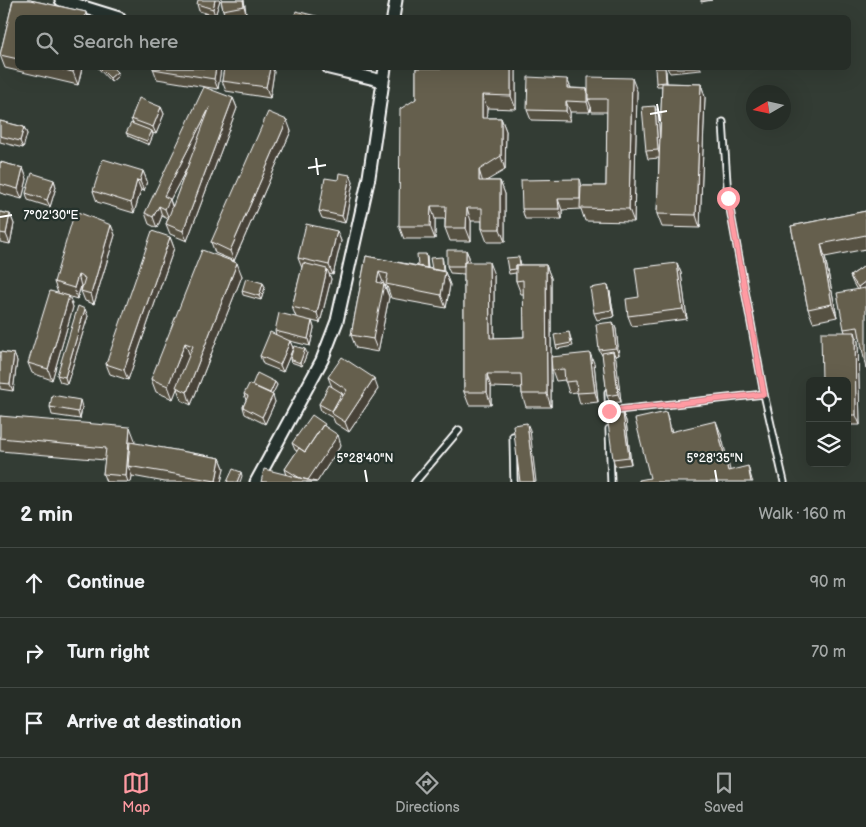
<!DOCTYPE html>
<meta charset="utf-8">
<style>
body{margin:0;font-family:"Balsamiq Sans",sans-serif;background:#2e352f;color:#f1f3f6}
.controls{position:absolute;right:15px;bottom:15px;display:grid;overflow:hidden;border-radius:8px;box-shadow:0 5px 20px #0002}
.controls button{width:45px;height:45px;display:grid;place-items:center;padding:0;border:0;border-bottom:1px solid #424944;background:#262d27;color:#f1f3f6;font:25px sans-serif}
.compass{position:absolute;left:746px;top:85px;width:45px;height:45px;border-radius:50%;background:#262d27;box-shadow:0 5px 20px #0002;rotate:261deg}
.stop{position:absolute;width:15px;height:15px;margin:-11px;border:4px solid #ff9aa2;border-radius:50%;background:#fff}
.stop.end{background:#ff9aa2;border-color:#fff;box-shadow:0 1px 5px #0008}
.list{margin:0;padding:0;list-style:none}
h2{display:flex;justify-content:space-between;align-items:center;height:65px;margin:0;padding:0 20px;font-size:21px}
h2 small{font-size:16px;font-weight:400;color:#a4a8a7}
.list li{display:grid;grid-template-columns:32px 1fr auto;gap:15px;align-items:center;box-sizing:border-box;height:70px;padding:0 20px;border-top:1px solid #424944}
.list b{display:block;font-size:19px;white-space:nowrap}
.list em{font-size:16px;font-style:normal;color:#a4a8a7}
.icon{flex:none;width:28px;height:28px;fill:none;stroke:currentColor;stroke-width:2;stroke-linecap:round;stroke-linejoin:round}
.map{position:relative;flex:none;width:866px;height:482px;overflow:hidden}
.search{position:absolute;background:#262d27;box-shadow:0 5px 20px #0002;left:15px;right:15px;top:15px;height:55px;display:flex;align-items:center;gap:12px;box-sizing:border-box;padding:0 18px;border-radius:8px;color:#a4a8a7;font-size:19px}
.sheet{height:275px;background:#262d27}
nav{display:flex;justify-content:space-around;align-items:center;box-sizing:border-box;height:70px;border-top:1px solid #424944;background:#262d27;font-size:14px;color:#a4a8a7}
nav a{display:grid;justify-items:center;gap:2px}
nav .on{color:#ff9aa2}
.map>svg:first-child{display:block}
</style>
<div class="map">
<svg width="866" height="482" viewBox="0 0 866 482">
<rect width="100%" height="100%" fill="#333c34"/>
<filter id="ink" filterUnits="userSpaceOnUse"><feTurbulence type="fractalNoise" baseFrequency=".02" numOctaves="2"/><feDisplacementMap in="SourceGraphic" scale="10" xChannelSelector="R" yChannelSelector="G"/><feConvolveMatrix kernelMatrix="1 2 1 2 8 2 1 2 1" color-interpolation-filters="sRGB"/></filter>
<g filter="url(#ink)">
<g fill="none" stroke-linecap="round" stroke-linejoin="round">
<g stroke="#fff" stroke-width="9">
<path id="lane" d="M723 122 728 198 764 394 784 482
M608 392 609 415
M609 411 764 394
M609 429 611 482
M513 436 514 482
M415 482 459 430"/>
</g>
<g stroke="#fff" stroke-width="15">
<path id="street" d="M61 0 119 18
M393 18 396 0
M329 68 383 81
M256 482 322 360 337 321 369 177 385 68"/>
</g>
<use href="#lane" stroke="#26332d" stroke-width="5.5"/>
<use href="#street" stroke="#26332d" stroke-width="11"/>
</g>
<path fill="#575143" stroke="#fff" fill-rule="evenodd" d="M13 0H30L86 12 88 18H18V68H82L78 85 5 68 0 55Z
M220 0 215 16 199 11 197 4Z
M221 0H244L246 13 225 17 223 10Z
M701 0H712L701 2Z
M98 68H113L117 72 118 76 111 82Z
M153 68H221L218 89 157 79Z
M224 68H272L274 72 270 98 226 91 222 81Z
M416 68H516V109L487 108 486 118H501L506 131 505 170 486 181H500L505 194V242H487L482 229V221H471V241H450L445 228V219H435V239H404L399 226 416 99Z
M667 68H701V70L670 73Z
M666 71 667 83 701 84 705 97 700 228 662 227 657 214 659 158 648 159 646 151 658 113 660 143 662 86H657L656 83Z
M567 79 571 88 637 91 634 222 585 221 581 209 562 210V219H525L522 209 580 179 582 186H606L607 112H592L591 107 590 112H570V121L531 120 527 110Z
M233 98 237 108 187 241 170 234 166 224 168 219 162 216 157 228 149 224 145 213ZM187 168 173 207 170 200Z
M161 107 164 114 156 134 152 133 153 135 149 145 128 136 126 133 133 124 131 119Z
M0 121 24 127 27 134 23 148 0 142Z
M291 131 234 261 242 276 191 405 181 400 177 388 173 399 156 392 151 379 234 261 215 253 211 242Z
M0 162 23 168 27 179 22 199 0 193Z
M143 171 147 181 144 191 141 190 134 213 97 202 93 191Z
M54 180 56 187 50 207 28 200 26 193Z
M353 182 345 223 322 218 319 211Z
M866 211V249L825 257 837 317 813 322 808 309 791 226Z
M0 212 10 214 14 224 10 244 0 242Z
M111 225 115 235 94 304 85 301 81 291 82 286H81L77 299 58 293 54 282Z
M337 231 341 241 333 275 329 274 331 279 320 323 312 321 314 328 310 346 290 341 293 348 283 372 263 364 260 356 276 335 275 331 296 317 292 307 302 268 298 258Z
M170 237 174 248 128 380 110 374 106 364Z
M466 250 469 257V262L494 275V338L524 337V294H521L516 281V273L509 274 508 270 520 260 521 265H546L551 278V357L594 363 598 402 580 404 577 392 569 393 565 380 556 381 552 370 551 359V407H526L522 394V388L491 387V405H469L464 392V274L450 273 447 266Z
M366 256 418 266 427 257 428 268 432 269 442 257 443 261 444 272H445L450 285 446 308 391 298 387 286 385 285 389 297 378 352 356 348 351 335Z
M677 263 681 273 687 319 632 326 628 316 639 297Z
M866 265 860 337 857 338 858 342 860 425H847V381L845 332 844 329 857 290 853 283 850 276Z
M263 283 265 287 261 300 243 295 242 291Z
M608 285 610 292 614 317 597 320 594 313Z
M69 296 73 307 52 380 32 373 28 363Z
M88 316 67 384 60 382 57 375Z
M613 322 616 329 619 355 615 356 621 402 610 403 607 396 603 357 599 350Z
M569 332 573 346 557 349 556 346Z
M0 352 14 354 17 361 13 391 0 389Z
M307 353 302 366 291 362 290 359Z
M328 377 378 389 349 432 335 423 333 418 321 411 319 404 332 387Z
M275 382 277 385 272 395 275 402 265 424 245 414 243 407 246 400 244 394 252 385Z
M50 407H82L80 419 52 415Z
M623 414 626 421 631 464 615 466 613 459Z
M0 416 135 440 134 443 220 458 224 468 221 482H165L132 476 131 482H106L103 474 105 460 0 451Z
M326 427 341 445 317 482 287 475 285 469 297 451 295 450 292 443Z"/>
<path fill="#474237" stroke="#fff" d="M215 0H220L215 16 213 9Z
M243 0H244L246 13 244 6Z
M74 68H82L78 85 73 72Z
M216 68H221L218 89 214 79Z
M270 68H272L274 72 270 98 266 87Z
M511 68H516V109L511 96Z
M665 68 666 71 667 86 666 82Z
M117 72 118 76 111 82 110 78Z
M632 78 637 91 634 222 629 209Z
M567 79 571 89 567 88Z
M701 84 705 97 700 228 696 215Z
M587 89 591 99H588L591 107 590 112 587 102Z
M482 95 487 108 486 131 482 118Z
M233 98 237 108 187 241 183 231Z
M566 101 570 112V121L566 111Z
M655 106 658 113 661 158 658 150Z
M161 107 164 114 156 134 153 127Z
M210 107 214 117 170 200 173 209 169 219 165 209 164 196Z
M501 118 506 131 505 170 501 156Z
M287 120 291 131 234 261 230 251Z
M24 127 27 134 23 148 20 141Z
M152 131 153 135 149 145 147 141Z
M23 168 27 179 22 199 18 189Z
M479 170 483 183 479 181Z
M143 171 147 181 144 191 140 181Z
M350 175 353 182 345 223 342 216Z
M54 180 56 187 50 207 47 200Z
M137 180 141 190 134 213 131 203Z
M500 181 505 194V242L500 229Z
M558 199 562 210V219L559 209Z
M159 206 162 216 157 228 153 217Z
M431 206 435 219V239L430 226Z
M467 208 471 221V241L466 228Z
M10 214 14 224 10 244 6 234Z
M111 225 115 235 94 304 91 294Z
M337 231 341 241 333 275 329 265Z
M170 237 174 248 128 380 124 370Z
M821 244 825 257 837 317 832 304Z
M466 250 469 257V274L466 266Z
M426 254 427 257 428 272 427 269Z
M489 262 494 275V351L490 338Z
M237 263 242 276 191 405 187 392Z
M677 263 681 273 687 319 683 309Z
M546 265 551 278V407L547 394Z
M327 269 331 279 320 323 317 313Z
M379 272 389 297 378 352 373 339 377 282Z
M445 272 450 285 446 308 441 295Z
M78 275 81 286 77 299 74 288Z
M866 281V292L860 294 858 287Z
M263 283 265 287 261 300 259 296Z
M608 285 610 292 614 317 612 310Z
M69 296 73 307 52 380 48 369Z
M85 309 88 316 67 384 65 377Z
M312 321 314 328 310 346 308 339Z
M613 322 616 329 619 355 616 348Z
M855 332 858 342 860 425 856 415Z
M290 341 293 348 283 372 280 365Z
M185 343 190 356 173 399 168 386Z
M305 349 307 353 302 366 300 363Z
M613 351 616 358 621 402 618 394Z
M590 353 594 363 598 402 595 392Z
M14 354 17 361 13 391 10 384Z
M487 374 491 387V405L487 392Z
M374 378 378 389 349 432 345 422Z
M275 382 277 385 271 397 270 393Z
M342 393 344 400 332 411Z
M273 395 275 402 265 424 262 417Z
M80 400 82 407 80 419 78 412Z
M666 412 670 425 675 445 670 432Z
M623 414 626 421 631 464 629 457Z
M716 421 721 434 733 482 728 471Z
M527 423 530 430 536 482H534Z
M130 427 135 440 132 467 128 466 132 476 131 482H128L126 476Z
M338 435 341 445 317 482H306Z
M220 458 224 468 221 482H216Z
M748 466 752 480 753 482H751Z
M241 472 242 476 240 482H237Z"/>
<path fill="#655e4e" stroke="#fff" d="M13 0H30L86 12 85 18H18V59L0 55Z
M198 0H215L213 9 197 4Z
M221 0H243L244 6 223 10Z
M296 11 324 18H294Z
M204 13 215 15 214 18H203Z
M55 68H74L73 72Z
M100 68H113L117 72 110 78Z
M153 68H216L214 79 153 69Z
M224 68H270L266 87 222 81Z
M416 68H511V96L482 95V118H501V156L479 170V181H500V229H482V208H467L466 228H445L446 206H431L430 226H399L400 109 416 99Z
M655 68H665L666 82 656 83Z
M528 77 567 79V88L587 89V102L566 101V111L527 110Z
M588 77 632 78 629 209 580 208 581 186H606L607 99H588Z
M662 83 701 84 696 215 657 214Z
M204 87 233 98 183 231 166 224 210 107 164 196 170 199 165 209 159 206 153 217 145 213Z
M139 98 161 107 153 127 131 119Z
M655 106 658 150 646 151 642 107Z
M268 112 287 120 230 251 211 242Z
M0 121 24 127 20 141 0 136Z
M131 123 152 131 147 141 126 133Z
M103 159 143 171 140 181 137 180 131 203 93 191Z
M0 162 23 168 18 189 0 184Z
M32 173 54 180 47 200 26 193Z
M339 173 350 175 342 216 319 211 325 178 338 180Z
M580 179V199H558L559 209H522L521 180Z
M75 211 111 225 91 294 81 291 85 278 78 275 74 288 54 282Z
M866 211V235L821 244 832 304 808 309 791 226Z
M0 212 10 214 6 234 0 233Z
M306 224 337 231 329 265 298 258Z
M152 231 170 237 124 370 106 364Z
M202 250 237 263 187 392 176 387 193 346 185 343 168 386 151 379Z
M447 250H466V262H464V266H447Z
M417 254H426L427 268 418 266Z
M366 256 445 272 441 295 386 284 388 274 379 272 377 282 384 284 373 339 351 335Z
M442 257 443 271 432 269 430 258Z
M519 257 520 265H516V269L508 270 506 258Z
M464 262H489L490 338 524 337 523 280 516 281V265H546L547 394H522L521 374H487V392H464Z
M303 263 327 269 317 313 292 307Z
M677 263 683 309 628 316 626 299 639 297 635 268Z
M866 265V281L858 287 850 276Z
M246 278 263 283 259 296 242 291Z
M608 285 612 310 594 313 590 288Z
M865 288 866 292V369L858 327 844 329 837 293Z
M50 291 69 296 48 369 28 363Z
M78 306 85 309 65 377 57 375Z
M279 313 312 321 308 339 275 331Z
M613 322 616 348 599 350 596 324Z
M270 332 290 341 280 365 260 356Z
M569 332 571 343 556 346 554 335Z
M821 332H855L856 415H847V381H822Z
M294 346 305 349 300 363 290 359Z
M613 351 618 394 607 396 602 353Z
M0 352 14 354 10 384 0 383Z
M590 353 595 392 577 393 576 381 565 382 564 369 552 370 551 357Z
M342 357 374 378 345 422 331 413 347 390 328 377Z
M257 373 275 382 270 393 252 385Z
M249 384 273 395 262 417 243 407 248 396 244 394Z
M329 385 342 393 332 411 319 404Z
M52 395 80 400 78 412 50 407Z
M666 412 670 432 716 421 728 471 748 466 751 482H639V480L650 478 635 419Z
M623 414 629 457 613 459 607 416Z
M312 415 325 424 324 426 323 425 305 452 292 443Z
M0 416 130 427 126 476 103 474 106 448 0 438Z
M527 423 534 482H520L513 425Z
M323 425 338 435 308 480 300 478 285 469 299 448 305 452Z
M130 442 220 458 216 481 128 466Z
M233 469 241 472 237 482H227Z
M264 469 316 482H261Z"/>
</g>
<g fill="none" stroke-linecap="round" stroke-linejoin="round" filter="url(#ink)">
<path stroke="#ff9aa2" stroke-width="6" d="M609 411 764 394 728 198"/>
</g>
<path fill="none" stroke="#fff" stroke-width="2" d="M657 104 660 121M650 114 667 111M316 158 318 175M308 168 326 165M0 217 12 215M365 470 367 482M715 470 717 482"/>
<g font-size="12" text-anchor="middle" fill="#fff" stroke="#26332d" stroke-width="4.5" stroke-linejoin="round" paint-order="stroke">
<text x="51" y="219">7°02'30"E</text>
<text x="365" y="462">5°28'40"N</text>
<text x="715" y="462">5°28'35"N</text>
</g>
</svg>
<div class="controls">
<button><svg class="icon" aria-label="locate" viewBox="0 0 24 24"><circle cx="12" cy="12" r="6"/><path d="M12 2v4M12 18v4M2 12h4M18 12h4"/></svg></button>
<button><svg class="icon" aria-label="layers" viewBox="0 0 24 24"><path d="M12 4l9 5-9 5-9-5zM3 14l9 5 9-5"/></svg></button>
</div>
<svg class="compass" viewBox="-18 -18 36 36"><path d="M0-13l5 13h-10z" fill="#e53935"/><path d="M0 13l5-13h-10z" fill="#a4a8a7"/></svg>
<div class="stop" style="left:728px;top:198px"></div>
<div class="stop end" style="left:609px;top:411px"></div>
<div class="search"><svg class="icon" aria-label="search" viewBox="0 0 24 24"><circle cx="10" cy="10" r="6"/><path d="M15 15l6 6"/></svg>Search here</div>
</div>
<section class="sheet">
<h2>2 min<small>Walk · 160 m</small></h2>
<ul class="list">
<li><svg class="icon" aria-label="ahead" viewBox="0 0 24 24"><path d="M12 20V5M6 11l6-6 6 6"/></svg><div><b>Continue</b></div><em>90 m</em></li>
<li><svg class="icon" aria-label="right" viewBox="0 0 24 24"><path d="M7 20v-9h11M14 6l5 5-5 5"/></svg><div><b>Turn right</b></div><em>70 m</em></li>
<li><svg class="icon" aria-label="arrive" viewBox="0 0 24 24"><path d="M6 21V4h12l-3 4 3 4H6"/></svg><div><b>Arrive at destination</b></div></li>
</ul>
</section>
<nav>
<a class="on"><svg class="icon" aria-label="map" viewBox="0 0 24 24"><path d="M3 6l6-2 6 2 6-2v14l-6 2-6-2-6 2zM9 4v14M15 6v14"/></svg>Map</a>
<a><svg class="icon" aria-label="directions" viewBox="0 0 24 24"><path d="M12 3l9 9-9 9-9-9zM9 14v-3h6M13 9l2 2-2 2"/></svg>Directions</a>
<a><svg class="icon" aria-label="saved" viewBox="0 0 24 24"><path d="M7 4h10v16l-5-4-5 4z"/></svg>Saved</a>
</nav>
